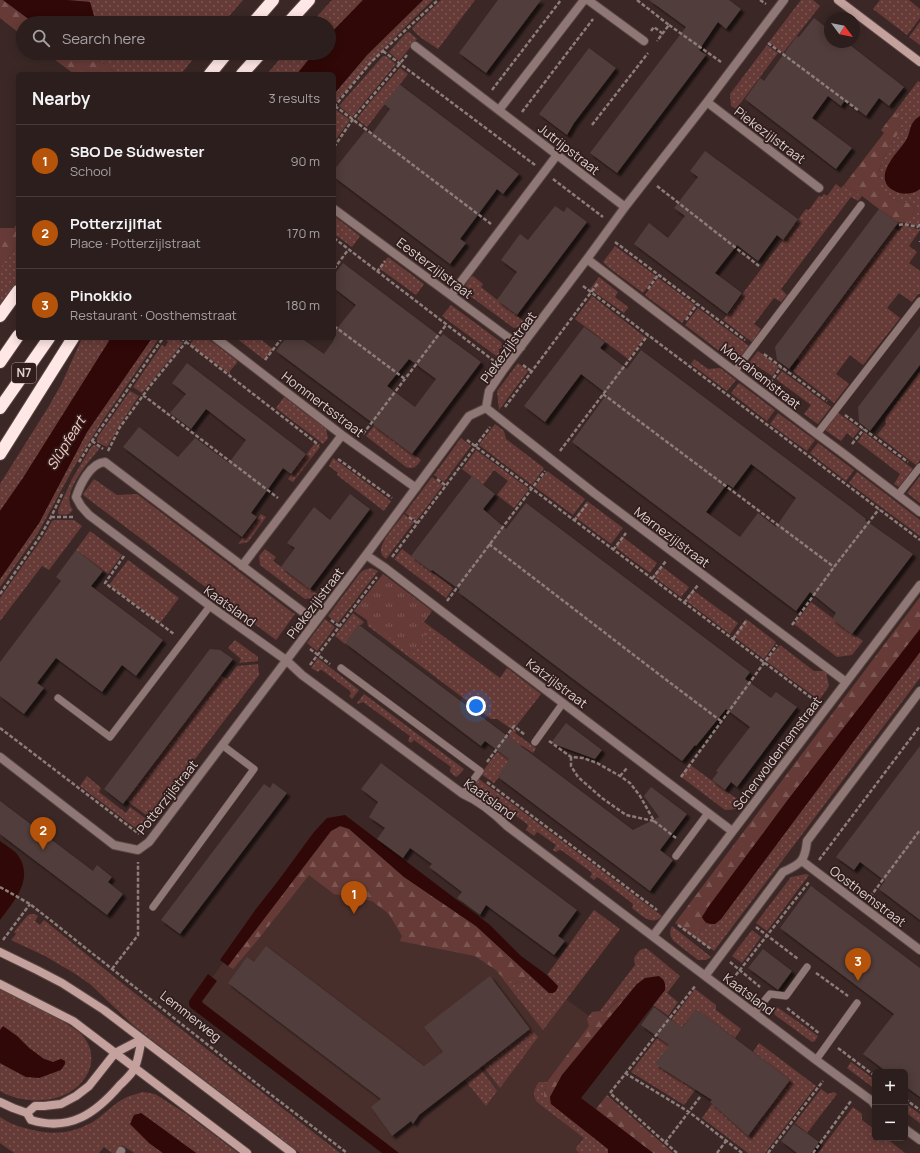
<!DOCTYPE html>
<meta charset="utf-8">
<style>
body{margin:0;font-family:Manrope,sans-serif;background:#342725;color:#f1f3f6}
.controls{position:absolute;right:12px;bottom:12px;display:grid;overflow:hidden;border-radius:6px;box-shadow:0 2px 10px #0003}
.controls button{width:36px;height:36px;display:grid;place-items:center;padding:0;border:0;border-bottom:1px solid #483c3b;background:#2c1e1c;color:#f1f3f6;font:20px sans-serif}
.compass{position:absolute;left:824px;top:12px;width:36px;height:36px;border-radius:50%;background:#2c1e1c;box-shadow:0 2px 10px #0003;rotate:122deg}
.you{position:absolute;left:476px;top:706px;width:14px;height:14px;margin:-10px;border:3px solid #fff;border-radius:50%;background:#1a73e8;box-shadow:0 0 0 6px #1a73e833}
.badge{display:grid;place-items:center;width:26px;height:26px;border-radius:50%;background:#b45309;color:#fff;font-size:13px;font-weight:700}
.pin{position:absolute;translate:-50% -33px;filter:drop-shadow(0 1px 2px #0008)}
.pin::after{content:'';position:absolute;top:21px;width:14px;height:12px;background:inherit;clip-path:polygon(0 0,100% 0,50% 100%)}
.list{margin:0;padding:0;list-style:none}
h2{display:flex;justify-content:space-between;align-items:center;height:52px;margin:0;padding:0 16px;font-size:17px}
h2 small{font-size:13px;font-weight:400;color:#a6a2a3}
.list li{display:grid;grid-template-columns:26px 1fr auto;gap:12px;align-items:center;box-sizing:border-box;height:72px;padding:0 16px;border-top:1px solid #483c3b}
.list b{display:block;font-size:15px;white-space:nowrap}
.list p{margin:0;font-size:13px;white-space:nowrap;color:#a6a2a3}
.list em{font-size:13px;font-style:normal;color:#a6a2a3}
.icon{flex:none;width:22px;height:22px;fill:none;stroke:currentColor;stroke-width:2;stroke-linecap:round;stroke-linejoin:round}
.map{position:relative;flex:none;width:920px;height:1153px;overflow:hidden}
.search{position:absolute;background:#2c1e1c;box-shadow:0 2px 10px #0003;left:16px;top:16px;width:320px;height:44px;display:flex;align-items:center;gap:10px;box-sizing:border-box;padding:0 14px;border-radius:22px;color:#a6a2a3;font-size:15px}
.panel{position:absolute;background:#2c1e1c;box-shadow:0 2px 10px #0003;left:16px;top:72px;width:320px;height:268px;border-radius:6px}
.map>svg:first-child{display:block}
</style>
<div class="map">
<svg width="920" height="1153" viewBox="0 0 920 1153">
<defs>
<pattern id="grass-dots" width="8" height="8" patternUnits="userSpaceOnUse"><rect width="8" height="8" fill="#663b37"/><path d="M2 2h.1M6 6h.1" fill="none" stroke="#7b5653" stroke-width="1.8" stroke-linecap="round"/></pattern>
<pattern id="forest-firs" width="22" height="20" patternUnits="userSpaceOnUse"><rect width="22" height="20" fill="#663b37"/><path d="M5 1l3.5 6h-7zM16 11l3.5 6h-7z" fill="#7b5653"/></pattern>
<pattern id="park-tufts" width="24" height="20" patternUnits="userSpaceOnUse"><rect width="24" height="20" fill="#663b37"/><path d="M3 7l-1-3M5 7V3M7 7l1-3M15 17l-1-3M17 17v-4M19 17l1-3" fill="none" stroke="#7b5653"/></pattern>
<filter id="shadow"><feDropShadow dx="3.5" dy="3.5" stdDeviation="1" flood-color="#0009"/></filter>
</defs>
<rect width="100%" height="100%" fill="#3b2826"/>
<path fill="#492f2c" d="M326 825 607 1029 559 1094 632 1153H391L193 1003Z"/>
<path fill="url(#grass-dots)" d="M66 0H243L223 23H96L90 2Z
M332 0H363L329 35V23H311Z
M423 0H433C398 32 366 68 334 104V94L367 55Z
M441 0H475L438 49C430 43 417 37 412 28Z
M801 0H813L820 6 783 53 769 42Z
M880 0H909L920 9V18L907 35 873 9Z
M920 22V45L909 37Z
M409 32 417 39 399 61 389 52 406 33Z
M767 45 778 53 736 109 731 106 730 94Z
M95 53H198L181 74H117L93 55Z
M285 53H314L297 74H267Z
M383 56H386L396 64 352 117 339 106Z
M400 68 408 74 367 127 357 119 370 102Z
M918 81 920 82V116C907 124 912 131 905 142 900 149 893 156 889 164 882 177 885 189 900 193 908 194 913 194 920 189V222L917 226 908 223 915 210C914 207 913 204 910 203 907 202 904 202 901 202 893 200 882 194 879 186 875 172 885 154 892 143 895 138 898 134 899 129 900 122 898 117 895 112Z
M336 110 350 120 334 142V112Z
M836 184 841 188 844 185 862 196 858 201 851 197 781 289 787 295 781 302 774 298 754 324 761 329 752 342 723 320 806 209 809 210 819 196 821 197 824 194 827 196Z
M334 216 360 236 352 247 334 234Z
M904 225 920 230 909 246 917 252 909 263 920 271V294H918L912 302 899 293 887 308 900 318 863 365 850 355 836 374 849 384 834 403 793 371 800 361 797 359 895 228 899 231Z
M18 244V281L0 305V268Z
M615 246 656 276 643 293 608 267 603 262Z
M388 257 424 284 416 295 379 268Z
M473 276 483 284 481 287 526 323 524 326 514 328 511 326 466 293 465 286 471 277Z
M599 277 618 292 615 297 628 307V308L624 313 590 289Z
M658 278 695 305 682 323 645 295Z
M592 296 645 337 628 359 575 319Z
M451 305 501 342 503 347 499 349V358L442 316Z
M698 308 749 346 736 363H735L685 325Z
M82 338H108L109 341 23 478 0 511V484L49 406 62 383Z
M152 338H159L101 423 74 467 38 533 0 587V579L39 523 87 432Z
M167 338H177L183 343 142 393 133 387 162 345 165 347 168 342 166 340Z
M195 338H207L237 361V363L230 371V374L190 344Z
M236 338H259L273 349 265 360Z
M758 351 779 367 772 376 754 364 747 373 743 370Z
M694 359 708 369 720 368 736 380 727 391 691 364Z
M518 363 528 371 499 410 497 391Z
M782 371 831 407 818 424 804 414 811 405 776 379Z
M920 371V460L916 465 877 435 886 424 885 418Z
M739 383 775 410 767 421 731 393Z
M130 391 139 396 123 420 107 447 97 442V438Z
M284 397 326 429 328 438 323 444 276 408Z
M778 413 815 440 807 451 770 424Z
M838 413 860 429 853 438 847 433 841 441 825 430Z
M495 424 504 431 506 439 544 468 532 485 479 445Z
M374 426 421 460C417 466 414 470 406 467L366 436Z
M864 432 913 469 899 487 894 484 900 474 858 442Z
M461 438 471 446 444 482 434 475Z
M315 443 320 447 293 482 288 479Z
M818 443 854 470 846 481 810 453Z
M95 445 99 449C89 462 59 494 73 510L69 514 60 515 58 513V510L72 479 92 446Z
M476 450 529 489 514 508 497 495 508 481 494 470 483 485 462 469Z
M333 458 391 501 384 511 337 475 338 473 329 466Z
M547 471 585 499 573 515 535 487Z
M857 472 920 520V536L849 483Z
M920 476V503L907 493Z
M432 477 443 485 416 521 405 513Z
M94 479 117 495 137 494 293 613 295 614 276 640 83 495V494Z
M587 501 623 528 611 544 575 517Z
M261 514 266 517 248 542 238 544Z
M404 514 414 522 386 559C384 557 381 555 381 551 380 542 398 522 404 514Z
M54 520H74L82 526 49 570 42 566 0 621V598L43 537 52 521Z
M90 531 122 555 108 574 76 550Z
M624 535V538L657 563 650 573 615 547Z
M265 549 276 557 273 561 319 595V597L305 599 260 565 259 556Z
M402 549 453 588 446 598 394 559Z
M128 560 179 598 160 623 109 585Z
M661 566 689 587 681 597 653 576Z
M371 568 378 571 338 623 328 616 360 573 364 570Z
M383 574 432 611 424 622 500 678 507 668 541 694 514 729 516 731 515 733 536 748 533 753 521 745 503 778 499 775 498 777H499L494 783 481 774 513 730 497 719H491L368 626 367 620 354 611Z
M694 588V591L738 623 730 634 685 600Z
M811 602 863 641 852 655 837 657 794 624Z
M353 613 364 622 361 625H359L345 644 335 636Z
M325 619 335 627 317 651 307 643Z
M746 619 776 642 764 659 733 636Z
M235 640 258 657V661L239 663 241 659 228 648Z
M780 645 814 671H824L826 672 829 686 819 700 766 661Z
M920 652V678L714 951 694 937 706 923 709 924H715L721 919Z
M318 658 359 690 352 699 349 696 351 694 350 691 322 670H320L318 672 311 668Z
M258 664 259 675 150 818 126 800 221 675 227 679 237 666Z
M364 694 464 769 460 774 456 777 450 772 451 767 414 740 411 743 408 741 410 736 363 702 358 704 357 703Z
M689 764 741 802 736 809 725 810 680 776Z
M87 776 101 788 99 792 126 813 130 807 149 821 141 830H138L80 786Z
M479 779 662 916C652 927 641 915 632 908L633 905 632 903 599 878 597 877 594 880 590 877 592 874 591 872 561 850H559L556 852 553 850 556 845 539 833 537 832 534 836 526 830 528 826 527 824 512 813 510 814 473 788V787Z
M806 874 809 875 767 931 756 923 791 877Z
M594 910 620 929 543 1030 499 974 514 984 522 982 527 973 549 993H553L558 988 555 983 547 975Z
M30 914H34L38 916 35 921 40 925 44 920 118 980 340 1153H300L134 1026 90 984 74 973 45 956 11 940 16 934 14 932 27 916Z
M672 926 711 957 706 960H698L675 942C670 938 669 932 672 926Z
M752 930 761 937 742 963 732 956Z
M646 948 680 976 667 993 678 1002 668 1016 653 1005 665 990V985L663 979 637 984 624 1000 620 999 618 1000 604 1014 600 1011 635 965 634 958 640 950Z
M0 988C21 999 42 1009 62 1021 68 1025 76 1029 82 1035 103 1059 86 1088 59 1097 40 1103 17 1101 0 1091V1063L26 1077 65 1064V1061L61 1059 53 1062 44 1059 29 1048 17 1036 0 1030Z
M695 989 716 1005V1010L741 1029 735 1038 696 1010 682 1027 694 1037 696 1089 684 1105 631 1072Z
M777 1007 818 1036 815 1041 812 1042 775 1015 774 1011Z
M531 1029 538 1037 500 1088 483 1066Z
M759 1043 816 1086 765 1153H748L702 1118 712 1104 748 1136 762 1118 749 1107 776 1098 790 1080 753 1052Z
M851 1062 875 1080V1089L847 1068Z
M480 1068 497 1091 486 1106 465 1080Z
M539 1082H547L544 1091 549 1103 551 1104 608 1149V1153H580L576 1150V1148L584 1138 537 1102C532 1094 534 1089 539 1082Z
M821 1089 828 1094 834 1092 837 1094 807 1133 795 1123Z
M143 1092 155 1094 185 1113 238 1153H196L141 1113 149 1143 163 1153H134L122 1145 116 1153H112L104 1147 103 1148 99 1153H14L0 1143V1117C7 1122 16 1126 25 1128 49 1135 68 1135 91 1123 103 1116 113 1104 125 1098 131 1095 137 1094 143 1092Z
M905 1103 920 1114V1123L905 1112Z
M853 1107 862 1114V1120L875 1130V1138H886L905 1153H818Z"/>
<path fill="url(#forest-firs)" d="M0 0H3L34 23H23V36L0 18Z
M46 53H73L78 56 86 58 93 55 117 74H74Z
M895 112C897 115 900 119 900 123 901 132 892 142 888 150 883 158 879 168 878 176 877 190 889 199 901 202 903 202 907 202 910 203 913 204 914 207 915 210L908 223 896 222 862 196 844 185 884 133 881 130Z
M18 222V244L0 268V228H14Z
M920 597V629L787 801 709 906 702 917 706 923 694 937 675 923Z
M340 826 349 828 404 877 476 926 527 973 522 982 514 984 499 974 496 970 475 956 400 941 402 936 389 914 372 901 334 894 309 875 256 942 233 969 228 966 331 831Z
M620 999 624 1000 562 1075 550 1097 551 1104 549 1103 544 1098V1092L547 1082 589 1026 587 1019 592 1012 600 1011 604 1014Z
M607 1095 673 1153H653L596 1109Z"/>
<path fill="url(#park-tufts)" d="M383 575 431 611 422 622 430 628 411 654 355 611Z"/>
<path fill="#2f0807" d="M3 0H66L90 2 96 23H34Z
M363 0H423L367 55 334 94V74H297L314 53H329V35Z
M920 116V189C913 194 908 194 900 193 894 191 890 189 887 185 878 171 898 152 905 142 913 131 907 125 920 116Z
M108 338H152L87 432 39 523 0 579V511L23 478 109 341Z
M920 629V652L721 919 715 924C708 924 705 923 702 917L709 906 787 801Z
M345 815 490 925 521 956 547 975 558 986 556 991 553 993H549L476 926 404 877 349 829 340 826 331 831 228 966 220 960 256 909 278 881 314 832 327 818Z
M0 841C5 845 13 849 17 854 35 878 15 900 0 920Z
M208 974 217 981 203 1000 202 1001 203 1003 399 1153H382L191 1008 189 1005V1001Z
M659 976C664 980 666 983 665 990L581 1098 653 1153H608V1149L551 1104 550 1097 562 1075 637 984 645 978Z
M3 1026 17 1036 29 1048 44 1059 53 1062 61 1059 65 1061V1064L61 1070 39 1078 26 1077 0 1063V1030Z
M141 1113 196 1153H163L149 1143 130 1124 134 1115Z"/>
<path fill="#513d3b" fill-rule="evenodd" filter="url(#shadow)" d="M498 0H541L486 73 459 53Z
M649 0H729L741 9 726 29 718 22 699 50 706 55 617 173 590 153 686 27Z
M814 18 830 30V42H846L904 87 889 106 879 98 866 116 845 100 841 106 828 96 812 118 852 148 836 169 745 99 760 78 764 81 797 36 799 37Z
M589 48 616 68 574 123 567 135 539 114Z
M399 84 519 174 503 194 497 189 460 239 466 243 450 264 334 177V170L365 131 371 135 390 109 384 104Z
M705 151 798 219 783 240 777 235 758 261 737 245 715 273 742 293 727 314 634 244 649 223 668 238 685 216 674 208 698 177 690 171Z
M555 206 564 212 567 207 587 222 517 315 497 300 517 272 501 260 520 234 528 240Z
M879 209 898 223 789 369 777 360 775 347Z
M343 263 441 337 443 334 481 362 412 454 373 425 374 424 276 351 286 338H301L324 354 334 340V332L356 305 334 288V275ZM409 359 436 379 415 407 387 386Z
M920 326V365L870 431 859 422 858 407Z
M584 327 605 342 600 348 627 369 641 350 852 508 866 519 865 520 913 554 852 634 832 619 836 613 810 592 796 611 572 442 607 394 581 374 545 422 524 406ZM751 464 796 498 776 527 758 513 740 537 706 512 727 484 733 488Z
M187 363 306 454 291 474 283 468 251 513 257 517 242 537 123 447 139 427 178 457 195 438 229 463 246 440 206 409 191 429 170 413 186 394 172 383Z
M472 476 495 494 483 509 506 529 526 503 750 672 745 679 771 698 776 692 797 707 737 787 731 782 725 790 712 780 718 772 716 771 750 727 726 709 696 746 695 745 682 761 458 592 460 590 432 570 431 571 411 556Z
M350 494 370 509 310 589 281 567 295 548 287 543 314 507 330 520Z
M76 550 103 571 91 586 163 640 136 676 122 665 102 692 56 658 37 683 44 688 24 714 0 696V662L61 581 56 577Z
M359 625 633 830 659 817 644 796 651 787 687 814 660 850 673 860 650 891 498 777 509 759 485 741 481 746 345 643Z
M210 649 220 650 233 659 123 804 104 789Z
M566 723 602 750 595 759 551 743Z
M920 746V920L879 889 885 881 860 862 854 870 836 857Z
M381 763 577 910 558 936 565 941 554 955 486 905 480 915 457 898 462 892 429 867 432 864 410 848 403 858 377 839 385 828 369 817 378 802 361 789Z
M273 783 287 793 180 934 161 920 264 784 270 788Z
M0 801 93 871 97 865 112 877 108 882 123 894 107 915 0 834Z
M811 886 920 968V1097L905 1086V1072H887L863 1054 894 1014 780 928Z
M266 946 424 1066 443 1052 424 1027 490 976 530 1029 419 1115 413 1124 411 1121 392 1136 371 1107 381 1099 228 983 247 957 254 962Z
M763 949 792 971 778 990 748 968Z
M654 1007 682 1028 696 1009 790 1080 748 1136 710 1102 712 1100 655 1064 669 1045 641 1025Z
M794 1124 819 1142 811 1153H797L781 1141Z"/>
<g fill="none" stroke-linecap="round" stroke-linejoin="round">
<g stroke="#584644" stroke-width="8">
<path id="lane" d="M735 371 861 205
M817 434 920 301
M898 495 920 467
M341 668 480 771 463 794
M58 698 110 737 210 606
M535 742 563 703
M676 856 708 813
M153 907 254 769 222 745
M754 1013 770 994 786 996 807 967
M816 1060 857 1003"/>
</g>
<g stroke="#584644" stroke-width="10">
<path id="street" d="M588 0 644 41
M415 46 625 207
M707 102 819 188
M499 110 584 0
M334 209 521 347
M587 259 763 393 817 434 844 454 920 512
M451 295 557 155
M216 338 342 435 416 488
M486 408 594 493 846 682
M366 555 384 567 440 610 732 831
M242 566 342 435
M315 621 105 462C90 463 80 485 76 497L81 506 89 515 210 606 286 660 302 675 463 794C479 801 495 814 507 826L816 1060 872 1101 875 1105
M0 757 114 845 138 850 149 842 366 555 469 416 486 408 489 391 504 369 587 259 625 207 707 102 784 0
M802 861 920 950
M653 936 920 585
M705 976 783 872C801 864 805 861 807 841L920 691
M905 1129 920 1140
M120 1153 121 1151"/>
</g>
<g stroke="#584644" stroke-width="10">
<path id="secondary" d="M838 0 920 62
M0 952 37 970 62 983 104 1010 292 1153
M0 984 73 1021 247 1153
M142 1039C140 1046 138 1063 134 1069 131 1075 125 1080 120 1085 96 1113 70 1132 31 1120L27 1113 35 1106H44L61 1104 76 1096 89 1086 115 1053Z
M0 1102 13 1108 27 1113"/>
</g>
<g stroke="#584644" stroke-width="14">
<path id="highway" d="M253 23 273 0
M288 23 309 0
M210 74 227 53
M242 74 261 53
M0 316 18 291
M0 362 18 336
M0 408 49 338
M0 454 73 338"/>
</g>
<path stroke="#8c7c7a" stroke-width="2.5" stroke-dasharray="4 2" stroke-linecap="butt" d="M637 0 669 25 657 41
M760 0 766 4
M669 25 721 62
M651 31 654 27 663 34
M768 43 858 110
M383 51 535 165
M492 90 561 0
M335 106 491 224
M334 107 371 62 438 0
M522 112 593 19
M592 125 648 53
M334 147 353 119 407 55
M553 179 603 217
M657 186 759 266
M920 224 918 227 920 229
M899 225 904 224 918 227
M334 238 494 361
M615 242 745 340
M920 242V241
M334 269 348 250
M377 272 385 261
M583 286 920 540
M648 289 658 275
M686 320 697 304
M334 326 405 379
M181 338 319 445
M764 354 827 401
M265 360 282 338
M523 365 531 371
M770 383 781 367
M603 394 834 567
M143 395 278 498
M505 407 598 283
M845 415 908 462
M363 434 446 325
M467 440 817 702
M92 441 103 449
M852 444 864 429
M108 451 120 427 150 386 186 342 192 338
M560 451 648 335
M338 459 392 498
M79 462 92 441 163 338
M437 479 445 485
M51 517H74
M409 517 417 523
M574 521 587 504
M489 544C567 603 643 663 721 721
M613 550 626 533
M124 556 105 583 174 634
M392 557 490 427
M652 579 666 561
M0 594 41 535 51 517 63 492
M447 601 545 471
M684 603 698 585
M331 620 339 626
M792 625 834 567 879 509
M733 639 746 621
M310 649 330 664
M310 665 377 577
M0 728 139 834
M549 741 571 757 583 758 597 763 620 776 630 783 640 796 654 821 626 815 602 798 578 777 571 766V757
M487 762 514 726 525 735
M620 776 627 768
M681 777 777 645
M487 782 657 910
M654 821 676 838
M819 860 920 726
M0 887 30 904 261 1087 347 1153
M870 897 920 830
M678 925 711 949
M756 927 798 959
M3 940 30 904
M730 962 760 987
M112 969 138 935V862
M816 973 848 996
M732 980 809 882
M787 1008 820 1034
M838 1048 875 1076
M625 1073 689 1112 742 1153
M905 1099 920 1110
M665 1143 700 1097
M677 1153 610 1093 696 985
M717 1153 726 1141
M768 1153 823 1081
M813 1153 851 1101"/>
<use href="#lane" stroke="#8e7774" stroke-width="7"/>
<use href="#street" stroke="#8e7774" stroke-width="8"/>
<use href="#secondary" stroke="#c4a19c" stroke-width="8"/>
<use href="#highway" stroke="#fee7e4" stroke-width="12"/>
</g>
<g text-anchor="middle" stroke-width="3.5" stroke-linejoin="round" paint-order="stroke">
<rect fill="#311e1c" stroke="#a99a99" stroke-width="1" x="12" y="363" width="24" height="20" rx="3"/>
<g font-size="12" font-weight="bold" fill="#dccfce">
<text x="24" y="377">N7</text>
</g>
<g font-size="13" fill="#dccfce" stroke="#311e1c">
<text transform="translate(770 135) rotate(37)" y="5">Piekezijlstraat</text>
<text transform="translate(569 149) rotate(38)" y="5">Jutrijpstraat</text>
<text transform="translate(435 268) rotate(37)" y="5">Eesterzijlstraat</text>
<text transform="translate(508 347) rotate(-54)" y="5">Piekezijlstraat</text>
<text transform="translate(761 376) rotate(38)" y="5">Morrahemstraat</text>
<text transform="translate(323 404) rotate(37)" y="5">Hommertsstraat</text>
<text transform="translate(672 537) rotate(37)" y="5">Marnezijlstraat</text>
<text transform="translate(315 603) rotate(-53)" y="5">Piekezijlstraat</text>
<text transform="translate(230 606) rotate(36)" y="5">Kaatsland</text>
<text transform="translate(557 683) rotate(37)" y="5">Katzijlstraat</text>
<text transform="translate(777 753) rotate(-53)" y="5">Scherwolderhemstraat</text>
<text transform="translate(167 797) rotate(-52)" y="5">Potterzijlstraat</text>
<text transform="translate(490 799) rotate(36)" y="5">Kaatsland</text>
<text transform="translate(868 896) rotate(37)" y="5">Oosthemstraat</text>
<text transform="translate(749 994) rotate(37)" y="5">Kaatsland</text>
<text transform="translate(191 1016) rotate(38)" y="5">Lemmerweg</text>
</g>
<g font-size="14" font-style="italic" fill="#fdcdc7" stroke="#311e1c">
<text transform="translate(66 443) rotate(-58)" y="5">Slûpfeart</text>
</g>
</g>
</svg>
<div class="controls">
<button>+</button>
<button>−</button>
</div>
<svg class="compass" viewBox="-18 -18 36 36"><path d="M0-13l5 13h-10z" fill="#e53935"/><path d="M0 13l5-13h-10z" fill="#a6a2a3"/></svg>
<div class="you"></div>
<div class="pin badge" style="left:354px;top:914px">1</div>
<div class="pin badge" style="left:43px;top:850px">2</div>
<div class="pin badge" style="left:858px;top:981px">3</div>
<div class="search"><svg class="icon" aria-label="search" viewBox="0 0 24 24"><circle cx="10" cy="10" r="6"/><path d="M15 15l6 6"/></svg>Search here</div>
<section class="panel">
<h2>Nearby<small>3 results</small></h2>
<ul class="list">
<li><span class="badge">1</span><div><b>SBO De Súdwester</b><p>School</p></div><em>90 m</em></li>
<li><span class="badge">2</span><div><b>Potterzijlflat</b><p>Place · Potterzijlstraat</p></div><em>170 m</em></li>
<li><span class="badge">3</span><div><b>Pinokkio</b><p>Restaurant · Oosthemstraat</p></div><em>180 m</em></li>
</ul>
</section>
</div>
